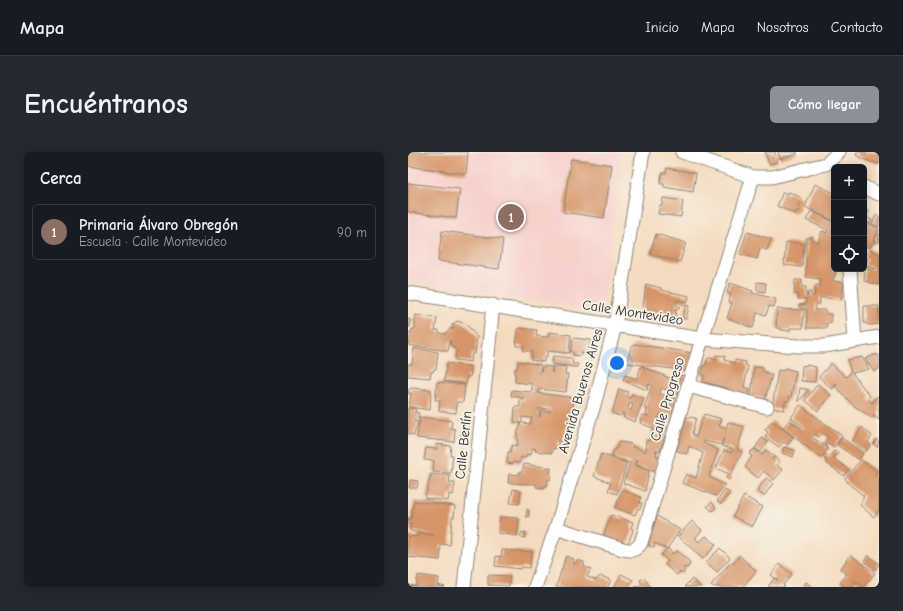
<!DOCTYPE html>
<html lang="es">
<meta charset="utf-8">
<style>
body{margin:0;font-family:"Comic Neue",sans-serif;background:#242831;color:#f1f3f6}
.controls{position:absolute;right:12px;top:12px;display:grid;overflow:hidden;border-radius:6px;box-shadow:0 2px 10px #0003}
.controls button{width:36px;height:36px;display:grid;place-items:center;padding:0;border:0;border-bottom:1px solid #363941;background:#171b24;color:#f1f3f6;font:20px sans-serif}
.you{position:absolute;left:209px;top:211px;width:14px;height:14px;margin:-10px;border:3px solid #fff;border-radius:50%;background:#1a73e8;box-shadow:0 0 0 6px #1a73e833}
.badge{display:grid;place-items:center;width:26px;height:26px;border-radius:50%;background:#8c9099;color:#fff;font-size:13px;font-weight:700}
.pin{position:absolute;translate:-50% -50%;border:2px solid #fff;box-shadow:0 1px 4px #0006}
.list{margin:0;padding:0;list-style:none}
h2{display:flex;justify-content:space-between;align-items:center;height:52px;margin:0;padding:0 16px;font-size:17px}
h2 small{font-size:13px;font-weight:400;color:#9ea1a6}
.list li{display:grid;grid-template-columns:26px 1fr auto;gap:12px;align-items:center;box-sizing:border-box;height:56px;margin:0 8px 8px;padding:0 8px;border:1px solid #363941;border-radius:6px}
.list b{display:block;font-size:15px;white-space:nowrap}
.list p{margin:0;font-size:13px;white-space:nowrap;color:#9ea1a6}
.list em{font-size:13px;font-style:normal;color:#9ea1a6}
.icon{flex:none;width:22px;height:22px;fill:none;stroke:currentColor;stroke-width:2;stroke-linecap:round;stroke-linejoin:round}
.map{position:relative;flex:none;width:471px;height:435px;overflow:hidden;border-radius:6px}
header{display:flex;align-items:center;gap:24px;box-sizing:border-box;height:56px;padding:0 20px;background:#171b24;border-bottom:1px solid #363941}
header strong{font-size:19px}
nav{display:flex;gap:22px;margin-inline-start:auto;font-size:14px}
.intro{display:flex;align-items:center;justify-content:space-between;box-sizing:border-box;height:96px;padding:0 24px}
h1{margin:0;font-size:28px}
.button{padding:10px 18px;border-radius:6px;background:#8c9099;color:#fff;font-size:14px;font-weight:700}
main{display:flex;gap:24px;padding:0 24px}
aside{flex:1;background:#171b24;border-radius:6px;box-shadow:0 2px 10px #0003}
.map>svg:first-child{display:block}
</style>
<header>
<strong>Mapa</strong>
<nav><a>Inicio</a><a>Mapa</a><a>Nosotros</a><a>Contacto</a></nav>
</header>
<div class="intro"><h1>Encuéntranos</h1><a class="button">Cómo llegar</a></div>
<main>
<aside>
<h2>Cerca<small></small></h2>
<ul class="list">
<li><span class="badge" style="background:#8d6e63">1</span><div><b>Primaria Álvaro Obregón</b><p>Escuela · Calle Montevideo</p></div><em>90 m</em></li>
</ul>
</aside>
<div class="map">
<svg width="471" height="435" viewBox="0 0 471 435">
<rect width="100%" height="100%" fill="#f7f3e8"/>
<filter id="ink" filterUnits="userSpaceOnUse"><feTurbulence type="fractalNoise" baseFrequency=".025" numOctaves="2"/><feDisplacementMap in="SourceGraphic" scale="8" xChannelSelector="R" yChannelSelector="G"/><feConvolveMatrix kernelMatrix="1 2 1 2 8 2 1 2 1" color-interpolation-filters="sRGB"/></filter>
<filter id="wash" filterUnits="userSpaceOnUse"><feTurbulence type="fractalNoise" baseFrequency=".012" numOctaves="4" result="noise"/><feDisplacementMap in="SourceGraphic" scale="16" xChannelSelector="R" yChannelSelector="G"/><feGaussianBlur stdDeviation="0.9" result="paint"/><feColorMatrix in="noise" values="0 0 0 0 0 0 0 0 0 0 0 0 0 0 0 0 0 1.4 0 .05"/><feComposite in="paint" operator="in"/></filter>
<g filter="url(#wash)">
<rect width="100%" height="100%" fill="#f4dbbf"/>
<path fill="#f7d0ca" d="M0 0H213L195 159 0 129Z"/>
<g id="blocks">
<path fill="#d69468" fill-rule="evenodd" d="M0 0H60L58 22 0 14Z
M357 0H367L369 10 361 12Z
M370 0H389V2L372 7Z
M449 0H471V12L457 8 448 3Z
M163 7 204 13 196 66 155 60Z
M259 16 288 21 285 40 256 35V32H252L254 21H258Z
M0 31 52 37 48 66 0 60Z
M407 32 426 41V69L397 55Z
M375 40 380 42 381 40 394 46 390 55H392L390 60 388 59 387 62 369 54Z
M255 46 275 49 273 65 250 62 252 53H254Z
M456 57 461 59 456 69Z
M403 59 426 70 424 79 426 80V117H429L425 129 436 130 433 148 412 145V152H408L407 158H418V162H423V171H418L419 176H399V158L392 156 391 153 398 152V147H390V142H386L387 128H394V135H398V144H400V140H403V144H406L408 133 412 134 413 127 398 125V86L405 85 404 88 410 90 414 79 419 81 420 78 398 68Z
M468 63 471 64V75L464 72Z
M459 66 464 68 461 72 471 77 465 89 467 90 466 92 464 91 462 96 456 94V83L459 77 456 75V72Z
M34 79 95 87 91 117 30 109Z
M339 80 363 87 359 98 352 96 349 107 332 102Z
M471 81V91L466 88Z
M248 82 278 91 272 110 242 102Z
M378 90 396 92 394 115 376 113Z
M461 97 471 102V133L456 129 457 117H468L457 113 460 107 457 105Z
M349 130 358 131 357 140 349 139Z
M322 131 345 139 344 141 368 147 366 155 361 154 358 163 349 161 345 176 319 166 324 151 321 150 323 142 319 141Z
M238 132 253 136V138L281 144 279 151 269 148 268 154H271V157H268L267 166 234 162Z
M278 153 281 154 278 167H275Z
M456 154H471V172L462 173 456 171Z
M369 157 396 158 395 176H382V179L373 178V176H368Z
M7 163 29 166 27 178H31V181L37 182 43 176 44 178 46 176 44 173 49 169 58 172 69 185 67 202 64 201 63 210 47 208 48 200H50L42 192 43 191 42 188 40 199 0 193V181L3 182 4 177H7Z
M0 167 3 168 2 175H0Z
M113 176 129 178 128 184 140 185 141 180 163 183 161 198H163L165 186 183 188 181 202 173 201 172 204 165 203 166 201 162 199 161 201 139 199V206H136V210L123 208 124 199H115L116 194H108L110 177Z
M227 192 285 201 280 219 219 211 223 195Z
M6 196 30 200 28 217H26L25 220 23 219 22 226 0 224V212H4Z
M308 203 317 204 316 208 327 211V208L338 210 337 213 340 214 336 235 342 237 340 249 318 241 319 236 295 230 296 223 293 222 296 213H298L300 206 307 207Z
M466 203H471V217L466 220 457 207Z
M145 204 163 206 165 208 164 212H170L169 215 144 212Z
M454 205 461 217 444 221 462 244 460 247 464 251 470 244 471 245V268L466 264 464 266 445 253 427 234 429 231 424 237 411 225 423 211 438 225 443 220 439 208Z
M110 209 133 213 132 221 135 214 144 215V221L145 214 158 215 157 222H160L158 240 131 237 130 241 167 246 155 290 150 289V297L145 296 144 301 127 299 128 297 124 296 123 303 119 302 118 306 113 305 112 311 105 310V312L99 311 100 300H102L104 293 110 294 109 282 113 271 106 270 107 255H112V248H116V246L103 244 104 238 123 240 124 236V232L107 230V217H109ZM131 256 142 257V260L133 258 132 265H131ZM114 265 124 266 122 272 114 271Z
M39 211 64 215 62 225 59 224 58 232 36 229Z
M399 213 408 215 407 230 393 229 394 214Z
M233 214 271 230 273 223 279 225 273 243 253 236 252 242 269 247 263 266 252 262 250 267 257 270 254 279H256L257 275 262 276 260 281 258 280 252 299H247L249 301 248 304 252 305 247 320 228 313 230 307 227 313 241 319 237 339 215 331 222 311 204 305V302L207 297H208L211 290 224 292 225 296 227 295 237 300 239 295 237 292 239 288 241 289 245 276 232 271 234 263 241 264 238 263 239 257 236 256 244 233 241 232 239 238 215 228 217 223 229 227Z
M346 215 355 216V219L364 223 357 247 343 244Z
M376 216 388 219 383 245 382 244 381 249H377L376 258 364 256 370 218 376 219Z
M29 230 57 233 55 250H49L48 261 31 259 32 248H27Z
M410 232 423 243 410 259 397 248Z
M4 236 23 238 22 258 1 255 3 242 0 241 1 237Z
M392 236 401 238 391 249H390Z
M211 237 220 240 218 244 222 246 224 242 236 246 227 270 215 265 216 262 214 261 212 264 204 261ZM222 250 225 251 223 259 220 257Z
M392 253 434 284 426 295 420 291 417 294 420 297 413 306 375 276 381 268 394 277 396 275 383 266ZM414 281 420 285 415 293 404 285 406 282 411 285Z
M0 256 8 257 7 260 11 261 10 267 7 266 6 269 10 270 6 283 0 282Z
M296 262 314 267 311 274 318 277 320 270 336 275 329 298 334 300 323 323 308 316 316 298 323 301 325 297 314 294 316 286 313 293 296 289V291L310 298 301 325 317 333 308 344 274 331 278 322 288 326 295 301 281 294 279 302 269 299 279 265 288 266 284 282 288 285Z
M12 265 44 269 43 276 47 277 46 290 9 286Z
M364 269 385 285 380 293 375 290 371 295 357 285 360 280 357 278Z
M454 275 464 284 460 290 463 293 457 300 444 289Z
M54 281H57L56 287H53Z
M354 286 360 290 352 300 347 296Z
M434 286 455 301 451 308 429 293Z
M469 287 471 289 469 295 465 292Z
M29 292 43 294 42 303H45L43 321 25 320 26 309 16 308 18 296 29 297Z
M376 295 387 298 385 305 374 301Z
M346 297 354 303 358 298 366 304 364 308 366 305 372 309 369 313 375 318 366 328 356 319 350 326 337 315 344 304 341 302Z
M426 299 430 301 426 306 441 318 436 324 417 310 418 308 415 305 417 302 421 305Z
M193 302 219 311 209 342 200 339 203 331 186 324Z
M453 308 468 318 467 326 469 328 471 326V358L466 365 452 353 456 344 440 331 437 326Z
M116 312 143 316 142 328 140 327 139 334H136V336L128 335V332L100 331 101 322 111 323V320H114Z
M23 322 42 324 41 331H47L45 343 41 342 40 349 17 346Z
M320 322 323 325 321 328 318 326Z
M358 326 365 331 356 344 349 339Z
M2 328 10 329 9 336H1Z
M105 337 113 339 111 352 102 351Z
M214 338 233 345 231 351H234L232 357 230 356 227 363 207 356Z
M317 338 322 341 313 352 309 349Z
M336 344 355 355 344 375 325 364Z
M6 349 47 354 46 365H44L42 393 33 392 32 408 0 405V384L9 385 10 382 26 383 2 379 3 372H0V367H3Z
M304 350 308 356 304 359 299 354Z
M119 357 121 358 120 365H118Z
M203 363 225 370 223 376 225 377 224 381 218 396 194 388Z
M249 364 272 378 259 397 247 391 246 395 240 393Z
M92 365 111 366 109 384 90 381Z
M284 369 294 378 287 386 291 390 298 384 308 393 295 407 270 384Z
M114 380 118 381 117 386 112 385Z
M260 396 265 402 269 399 281 409 282 412 279 416 277 415 275 416 277 418 274 422 272 420 269 423 257 413 260 409 253 403Z
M312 396 322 406 309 420 298 410Z
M94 398 124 400 121 416 114 415 113 417 87 414 88 404 93 405Z
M331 403 348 419 339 430 335 435H306L303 433 323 410 325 412 329 407Z
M443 403 467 421 456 435 446 428 447 431 445 435H438L432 431 439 422 432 417Z
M460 403 471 412 467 418 456 409Z
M158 404 166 407 165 412H167L169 408 176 410V415L183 417 179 425 188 428 192 424 203 428 200 435H148Z
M371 412 384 422 375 433 377 435H360L366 426 370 428 363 423Z
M213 422 225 428 220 435H206Z
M10 423 31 426 30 433 37 435H0V433L8 434Z
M80 423 102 424 101 434 80 433Z
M237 426 242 435H227L234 432 232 428Z
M284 427 293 435H278L277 434Z
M398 430 405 435H395Z"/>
</g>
</g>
<g filter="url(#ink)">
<use href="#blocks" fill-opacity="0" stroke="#908375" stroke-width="1"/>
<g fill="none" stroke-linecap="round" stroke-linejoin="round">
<g stroke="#908375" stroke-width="15">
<path id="street" d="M274 0 345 25H364L418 12 431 0
M456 35 471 42
M442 117 447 189
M0 141 294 187 390 194H416L471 185
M280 234 359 255
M148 376 215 397C224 399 227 399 233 391L294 187 345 25
M56 435 85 153
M127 435 148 376 186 253 207 174 235 0"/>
</g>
<use href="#street" stroke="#fff" stroke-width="13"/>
</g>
</g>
<g text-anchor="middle" stroke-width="3.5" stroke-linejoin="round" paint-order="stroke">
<g font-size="14" fill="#2b2b2b" stroke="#f7f3e8">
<text transform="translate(225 160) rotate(9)" y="5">Calle Montevideo</text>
<text transform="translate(172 239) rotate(-74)" y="5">Avenida Buenos Aires</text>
<text transform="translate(259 247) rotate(-73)" y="5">Calle Progreso</text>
<text transform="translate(55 293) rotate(-84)" y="5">Calle Berlín</text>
</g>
</g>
</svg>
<div class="controls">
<button>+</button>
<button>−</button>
<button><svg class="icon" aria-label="locate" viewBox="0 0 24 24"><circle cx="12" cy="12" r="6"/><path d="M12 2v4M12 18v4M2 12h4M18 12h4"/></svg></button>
</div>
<div class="you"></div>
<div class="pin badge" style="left:103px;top:65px;background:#8d6e63">1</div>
</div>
</main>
